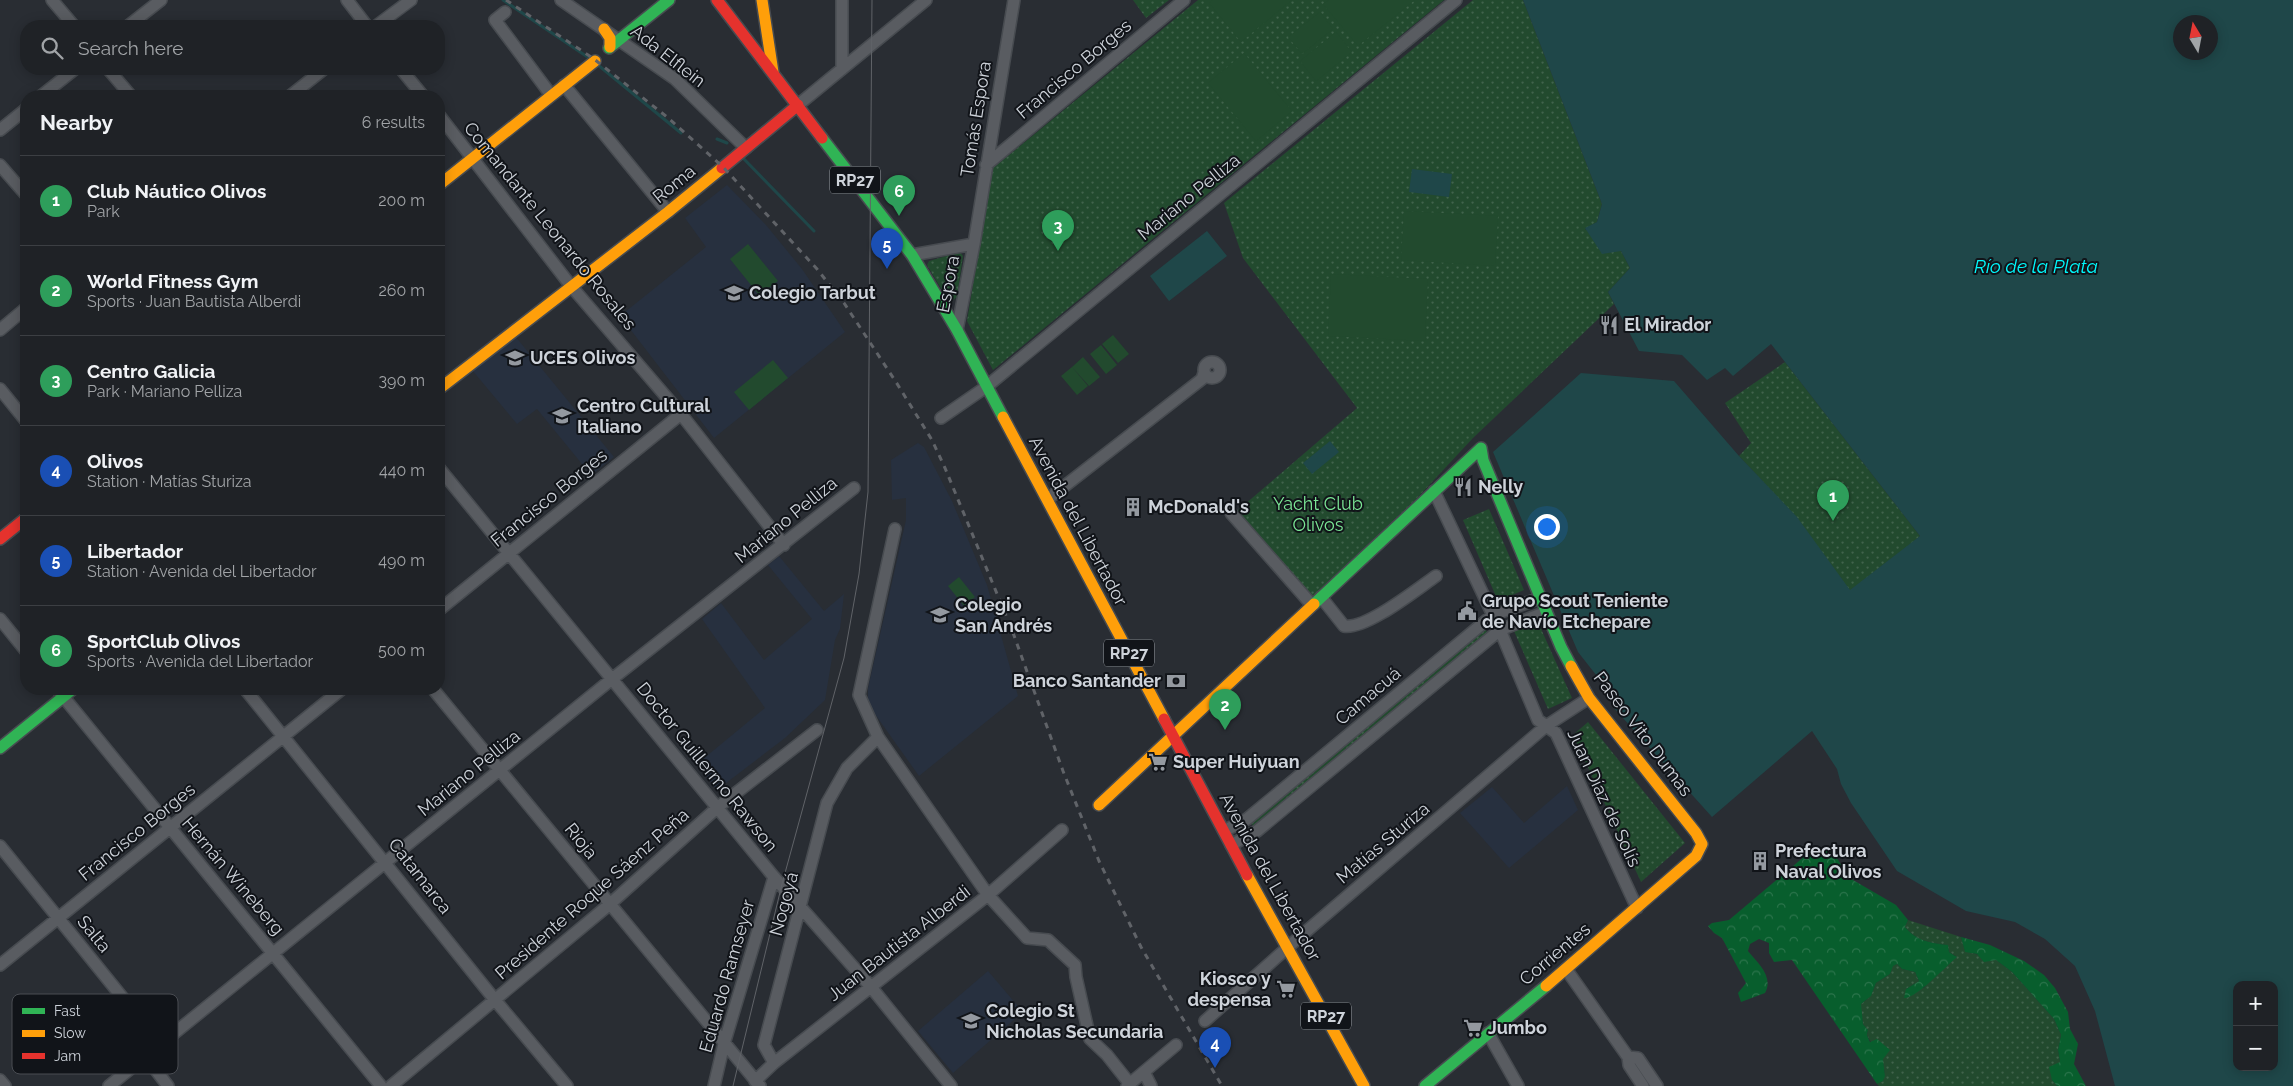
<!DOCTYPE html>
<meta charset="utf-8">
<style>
body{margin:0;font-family:Raleway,sans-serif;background:#2c2f32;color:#f1f3f6}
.controls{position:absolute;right:15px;bottom:15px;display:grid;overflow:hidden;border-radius:10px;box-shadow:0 2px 12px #0003}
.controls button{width:45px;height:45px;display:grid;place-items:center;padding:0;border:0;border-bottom:1px solid #3c3f43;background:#1f2226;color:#f1f3f6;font:25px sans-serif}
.compass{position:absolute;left:2173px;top:15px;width:45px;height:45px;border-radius:50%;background:#1f2226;box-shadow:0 2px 12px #0003;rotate:350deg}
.you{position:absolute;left:1546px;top:526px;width:18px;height:18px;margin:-12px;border:4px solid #fff;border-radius:50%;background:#1a73e8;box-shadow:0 0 0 8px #1a73e833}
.badge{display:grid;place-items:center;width:32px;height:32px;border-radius:50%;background:#b45309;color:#fff;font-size:16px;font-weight:700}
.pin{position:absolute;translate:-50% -41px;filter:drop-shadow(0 1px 2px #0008)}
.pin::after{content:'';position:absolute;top:26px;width:18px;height:15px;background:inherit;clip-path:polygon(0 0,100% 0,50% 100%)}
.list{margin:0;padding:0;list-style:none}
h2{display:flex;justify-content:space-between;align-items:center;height:65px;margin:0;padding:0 20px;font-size:21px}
h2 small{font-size:16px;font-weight:400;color:#a1a4a7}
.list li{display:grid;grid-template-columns:32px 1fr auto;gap:15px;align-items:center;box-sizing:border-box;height:90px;padding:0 20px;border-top:1px solid #3c3f43}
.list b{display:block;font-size:19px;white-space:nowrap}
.list p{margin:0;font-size:16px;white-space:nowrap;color:#a1a4a7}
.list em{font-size:16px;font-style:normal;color:#a1a4a7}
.icon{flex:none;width:28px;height:28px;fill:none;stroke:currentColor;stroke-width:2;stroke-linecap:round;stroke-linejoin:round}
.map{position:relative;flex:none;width:2293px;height:1086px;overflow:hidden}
.search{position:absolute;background:#1f2226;box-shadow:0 2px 12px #0003;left:20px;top:20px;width:425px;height:55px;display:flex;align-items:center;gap:12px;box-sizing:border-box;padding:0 18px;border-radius:20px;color:#a1a4a7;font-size:19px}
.panel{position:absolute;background:#1f2226;box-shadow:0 2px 12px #0003;left:20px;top:90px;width:425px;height:605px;border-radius:20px}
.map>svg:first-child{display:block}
</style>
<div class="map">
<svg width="2293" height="1086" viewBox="0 0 2293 1086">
<defs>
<pattern id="grass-dots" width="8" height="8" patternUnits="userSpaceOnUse" patternTransform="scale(1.25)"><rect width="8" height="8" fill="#224a2e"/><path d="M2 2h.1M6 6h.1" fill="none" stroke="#41634c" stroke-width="1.8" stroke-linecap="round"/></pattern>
<pattern id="forest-crowns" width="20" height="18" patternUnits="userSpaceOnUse" patternTransform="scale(1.25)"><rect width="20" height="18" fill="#085e2d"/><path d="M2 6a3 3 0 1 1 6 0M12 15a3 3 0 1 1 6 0" fill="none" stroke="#2b744b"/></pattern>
</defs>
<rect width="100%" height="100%" fill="#292d33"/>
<path fill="#27303f" d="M727 185 766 225 802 269 845 332 714 438 620 316 706 247 685 218Z
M515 336 614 457 591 475 537 409 517 424 472 370Z
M918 443 924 447 952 501 987 585 1018 696 919 776 872 710 868 701V688L906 520V498L892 500 891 460Z
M779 556 824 611 844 594 840 629 835 640 825 700 785 738 717 790 697 764 765 708 702 619 721 603 764 660 812 619 768 565Z
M1567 786 1578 810 1509 868 1460 813 1492 787 1524 823Z
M988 971 1023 1012 953 1073 918 1031Z"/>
<path fill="url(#grass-dots)" d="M1133 0H1169L1146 18Z
M1198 0H1444L993 370 967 321 992 169Z
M1473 0H1523L1602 204 1597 222 1585 229 1621 251 1630 268 1608 292 1614 304 1473 438 1419 496 1306 603 1230 517 1357 408 1243 258 1224 203Z
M960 252 963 256 957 297 952 301 945 295 927 265 929 261Z
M1785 362 1920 536 1759 684 1781 501 1739 456 1751 443 1725 403Z
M1489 509 1524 590 1498 601 1463 520Z
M1537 620 1572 698 1548 709 1514 631Z
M1484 627 1488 634 1255 828 1249 821Z
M1588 722 1685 843 1641 882 1573 735Z
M1908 920 1961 937 1965 951 1996 960 2012 972 2054 1019 2061 1035 2058 1050 2060 1062 2052 1080 2057 1086H1879L1877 1084 1883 1081C1889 1062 1875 1051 1867 1035L1868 1030 1863 1024 1860 1004C1869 1000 1873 992 1876 983L1890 974 1892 966 1897 964 1902 969 1915 972 1919 981 1906 989 1924 988 1928 982 1956 956 1949 952 1947 945C1930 943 1917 941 1905 927Z"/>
<path fill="url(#forest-crowns)" d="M1827 849 1837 858 1844 870 1853 880 1896 905 1908 920 1905 927C1917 941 1930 943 1948 945L1949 952 1957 957C1946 966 1916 999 1904 998L1906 989 1919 981 1915 972 1902 969 1897 964 1893 966 1890 974 1876 983 1871 996 1861 1004 1863 1024 1868 1030 1867 1035 1870 1042 1877 1039 1890 1050 1883 1059 1885 1076 1883 1081 1877 1084 1792 960 1774 962 1769 953V943L1759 939 1750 944 1748 951C1758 963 1774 977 1765 993L1741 1002 1738 993 1746 983 1722 938 1714 933 1708 926 1712 923 1729 920 1812 850Z
M1961 937 1990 945 2024 961 2044 975 2055 988 2068 1012 2070 1029 2078 1044 2074 1064 2086 1086H2057L2052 1080 2049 1067 2060 1062 2058 1050 2061 1035 2054 1019 2012 972 1996 960 1984 962 1977 954 1965 952Z"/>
<path fill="#224a2e" d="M1213 0H1292L1241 42 1209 3Z
M1329 0H1415L1358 46 1323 4Z
M1320 12 1333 29 1302 54 1288 37Z
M1336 32 1352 52 1316 81 1300 61Z
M1244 53 1292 111 1256 141 1208 83Z
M1404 211 1498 216 1495 266 1401 260Z
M748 244 778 281 759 295 730 259Z
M1331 274 1428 279 1425 341 1328 336Z
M1113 335 1129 354 1118 363 1102 344Z
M1101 345 1117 365 1106 374 1090 354Z
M1083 357 1100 377 1089 386 1072 367Z
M773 360 788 378 749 410 734 392Z
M1072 367 1088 386 1077 395 1061 376Z
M959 577 975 597 964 606 948 586Z"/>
<path fill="#1f4749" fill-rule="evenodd" d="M1523 0H2293V1086H2115L2095 1011 2075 966 2045 939 2015 922 1966 911 1897 871 1851 803 1841 784 1837 769 1812 731 1712 817 1614 708 1619 704 1578 652 1493 452 1581 373 1674 381 1739 456 1797 517 1850 590 1920 536 1771 344 1733 376 1725 368 1707 380 1682 355 1639 351 1608 292 1630 268 1621 251 1602 254 1585 228 1597 222 1602 204ZM2210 22V52H2180V22ZM2237 985H2274V1067H2237Z
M1412 169 1452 174 1449 197 1409 192Z
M1207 231 1227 256 1169 301 1150 276Z
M1330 441 1339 452 1312 474 1303 463Z"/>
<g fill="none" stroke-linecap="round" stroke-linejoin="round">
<path stroke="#1f4749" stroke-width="3" d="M503 0 592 60
M598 65 681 133
M717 139 727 143
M743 158 814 231"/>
<g stroke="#474b50" stroke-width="14">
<path id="street" d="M52 0 74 26
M347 0 367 26
M561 0 675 79 746 148
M842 0V69
M505 12 495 20 551 95
M128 26 161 0
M376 26 411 0
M108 69 131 96
M401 69 423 96
M564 85 668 212
M41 96 75 69
M290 96 324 69
M798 105 926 0
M439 115 571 286 681 414 784 545
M0 130 26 109
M0 165 26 195
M986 165 1184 0
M912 255 974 244
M0 330 26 308
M957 330 974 244 1014 0
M1204 370a8 8 0 1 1 16 0a8 8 0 1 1-16 0Z
M0 389 26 421
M941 418 986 387 1456 0
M439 468 774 877 871 987 951 1086
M1434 491 1500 630 1538 720 1556 733 1637 908
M1048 499 1202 379 1204 373
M1231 513 1312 605
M895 529 859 695 878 737 988 895 1027 938 1048 940 1075 965 1076 977 1090 1039 1107 1055 1130 1084
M1321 597 1344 626C1366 630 1417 589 1436 576
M439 610 681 414
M0 619 26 651
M57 689 381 1086
M245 689 495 1000 567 1086
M433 689 760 1086
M1224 831 1247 819 1493 615 1540 598
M1231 845 1257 831 1500 630 1546 612
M0 846 160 1044
M0 965 342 689
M1566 969 1628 1057 1629 1065 1643 1086
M1205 1021 1288 947 1546 726 1589 698
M1488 1033 1518 1086
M145 1056 168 1086
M1628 1057 1638 1058 1657 1086
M774 1063 764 1045 827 803 847 768 878 737
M1144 1072 1151 1086
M0 1080 5 1086
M755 1081 774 1063 988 895 1062 830
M109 1086 612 679 854 488
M391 1086 610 904 718 807 817 730
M714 1086 724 1044 774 877
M1127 1086 1176 1045"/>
</g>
<g stroke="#474b50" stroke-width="14">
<path id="fast" d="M609 48 669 0
M822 138 912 255 957 330 1003 417
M1314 604 1481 448 1483 460 1561 647 1571 666
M0 748 73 689
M1425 1086 1546 986"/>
</g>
<g stroke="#474b50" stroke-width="14">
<path id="slow" d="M762 0 773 72
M604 29 610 38V47
M439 185 595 61
M439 389 668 212 722 168
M1003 417 1164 719
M1099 805 1314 604
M1247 875 1364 1086
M1546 986 1696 856 1702 844 1696 833 1589 698 1571 666"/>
</g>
<g stroke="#474b50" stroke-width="14">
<path id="jam" d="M717 0 822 138
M722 168 798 105
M0 539 26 518
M1164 719 1247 875"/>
</g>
<use href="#street" stroke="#595c61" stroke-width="11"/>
<use href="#fast" stroke="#30b455" stroke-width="11"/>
<use href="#slow" stroke="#ff9f0a" stroke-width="11"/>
<use href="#jam" stroke="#e5322d" stroke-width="11"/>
<path stroke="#606368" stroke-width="1" d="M733 1086 782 884 844 658 859 574 868 492 872 0"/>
<path stroke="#606368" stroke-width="3" stroke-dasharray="6 6" stroke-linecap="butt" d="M506 0 594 59 667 117 723 167 817 269 844 303 896 382 932 440 945 468 1012 630 1063 771 1099 861 1141 947 1222 1086"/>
</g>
<defs>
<g id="school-bare" transform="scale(1.5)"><path d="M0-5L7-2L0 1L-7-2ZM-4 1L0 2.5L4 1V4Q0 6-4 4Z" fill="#9499a0" stroke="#111419" stroke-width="2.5" paint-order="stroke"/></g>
<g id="restaurant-bare" transform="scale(1.5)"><path d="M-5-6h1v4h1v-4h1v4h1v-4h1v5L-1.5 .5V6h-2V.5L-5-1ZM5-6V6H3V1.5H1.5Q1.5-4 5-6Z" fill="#9499a0" stroke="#111419" stroke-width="2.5" paint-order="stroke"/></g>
<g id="university-bare" transform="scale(1.5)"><path d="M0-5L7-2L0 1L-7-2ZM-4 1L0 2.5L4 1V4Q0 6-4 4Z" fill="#9499a0" stroke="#111419" stroke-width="2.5" paint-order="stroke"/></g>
<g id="building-bare" transform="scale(1.5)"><path d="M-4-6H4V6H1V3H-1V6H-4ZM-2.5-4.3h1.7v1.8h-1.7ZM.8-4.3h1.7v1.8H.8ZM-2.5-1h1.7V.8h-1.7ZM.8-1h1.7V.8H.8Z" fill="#9499a0" stroke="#111419" stroke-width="2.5" paint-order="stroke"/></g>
<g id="civic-bare" transform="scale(1.5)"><path d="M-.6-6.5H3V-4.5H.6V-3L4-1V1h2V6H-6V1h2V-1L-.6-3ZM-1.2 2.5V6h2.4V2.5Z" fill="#9499a0" stroke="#111419" stroke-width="2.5" paint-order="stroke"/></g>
<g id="bank-bare" transform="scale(1.5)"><path d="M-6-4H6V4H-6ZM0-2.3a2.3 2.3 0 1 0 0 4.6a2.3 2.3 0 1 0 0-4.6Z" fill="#9499a0" stroke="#111419" stroke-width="2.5" paint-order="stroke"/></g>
<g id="supermarket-bare" transform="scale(1.5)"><path d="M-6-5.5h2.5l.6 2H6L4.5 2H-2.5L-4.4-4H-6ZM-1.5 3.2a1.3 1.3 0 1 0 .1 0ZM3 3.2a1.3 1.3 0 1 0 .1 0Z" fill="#9499a0" stroke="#111419" stroke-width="2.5" paint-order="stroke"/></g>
</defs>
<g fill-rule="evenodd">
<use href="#school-bare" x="734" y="293"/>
<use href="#restaurant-bare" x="1609" y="325"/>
<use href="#university-bare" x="515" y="358"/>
<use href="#school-bare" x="562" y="416"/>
<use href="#restaurant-bare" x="1463" y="487"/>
<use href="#building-bare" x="1133" y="507"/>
<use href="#civic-bare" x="1467" y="611"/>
<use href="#school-bare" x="940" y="615"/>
<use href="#bank-bare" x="1176" y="681"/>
<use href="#supermarket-bare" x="1158" y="762"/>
<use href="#building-bare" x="1760" y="861"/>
<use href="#supermarket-bare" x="1286" y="989"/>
<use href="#school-bare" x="971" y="1021"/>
<use href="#supermarket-bare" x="1473" y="1028"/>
</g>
<g text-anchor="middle" stroke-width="4" stroke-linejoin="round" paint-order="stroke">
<g fill="#111419" stroke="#959aa0" stroke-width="1">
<rect x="830" y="166.5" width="50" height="27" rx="4"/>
<rect x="1104" y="639.5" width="50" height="27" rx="4"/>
<rect x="1301" y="1002.5" width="50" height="27" rx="4"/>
</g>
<g font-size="16" font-weight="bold" fill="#ced3da">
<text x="855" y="186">RP27</text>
<text x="1129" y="659">RP27</text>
<text x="1326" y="1022">RP27</text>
</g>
<g font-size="18" fill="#ced3da" stroke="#111419">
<text transform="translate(668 56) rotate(38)" y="6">Ada Elflein</text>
<text transform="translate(1074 69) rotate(-40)" y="6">Francisco Borges</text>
<text transform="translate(976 119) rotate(-81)" y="6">Tomás Espora</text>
<text transform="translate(674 184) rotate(-39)" y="6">Roma</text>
<text transform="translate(1189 197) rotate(-39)" y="6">Mariano Pelliza</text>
<text transform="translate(550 226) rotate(51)" y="6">Comandante Leonardo Rosales</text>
<text transform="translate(948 284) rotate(-79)" y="6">Espora</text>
<text transform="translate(549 498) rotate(-39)" y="6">Francisco Borges</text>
<text transform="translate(786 520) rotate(-39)" y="6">Mariano Pelliza</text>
<text transform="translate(1078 521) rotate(62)" y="6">Avenida del Libertador</text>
<text transform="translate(1368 696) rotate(-40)" y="6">Camacuá</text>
<text transform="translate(1643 734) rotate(53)" y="6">Paseo Vito Dumas</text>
<text transform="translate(707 767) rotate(51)" y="6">Doctor Guillermo Rawson</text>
<text transform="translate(469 773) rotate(-39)" y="6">Mariano Pelliza</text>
<text transform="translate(1604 798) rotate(65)" y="6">Juan Díaz de Solís</text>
<text transform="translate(137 832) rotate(-39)" y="6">Francisco Borges</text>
<text transform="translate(581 841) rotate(51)" y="6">Rioja</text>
<text transform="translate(1383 843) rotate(-40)" y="6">Matías Sturiza</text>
<text transform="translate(233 876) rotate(50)" y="6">Hernán Wineberg</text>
<text transform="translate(420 876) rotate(52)" y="6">Catamarca</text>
<text transform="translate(1270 877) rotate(61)" y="6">Avenida del Libertador</text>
<text transform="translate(592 894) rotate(-41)" y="6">Presidente Roque Sáenz Peña</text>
<text transform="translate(784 904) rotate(-75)" y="6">Nogoyá</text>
<text transform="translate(94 934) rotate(51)" y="6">Salta</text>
<text transform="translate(899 943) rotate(-38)" y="6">Juan Bautista Alberdi</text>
<text transform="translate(1555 954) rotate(-40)" y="6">Corrientes</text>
<text transform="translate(727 976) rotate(-74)" y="6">Eduardo Ramseyer</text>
</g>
<g font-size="18" font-weight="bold" fill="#ced3da" stroke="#111419" text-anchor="start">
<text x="749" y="299">Colegio Tarbut</text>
<text x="1624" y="331">El Mirador</text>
<text x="530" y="364">UCES Olivos</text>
<text x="577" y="412">Centro Cultural<tspan x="577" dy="21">Italiano</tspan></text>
<text x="1478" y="493">Nelly</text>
<text x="1148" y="513">McDonald's</text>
<text x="1482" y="607">Grupo Scout Teniente<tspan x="1482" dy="21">de Navío Etchepare</tspan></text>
<text x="955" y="611">Colegio<tspan x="955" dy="21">San Andrés</tspan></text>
<text x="1161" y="687" text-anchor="end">Banco Santander</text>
<text x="1173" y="768">Super Huiyuan</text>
<text x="1775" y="857">Prefectura<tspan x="1775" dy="21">Naval Olivos</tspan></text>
<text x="1271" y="985" text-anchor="end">Kiosco y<tspan x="1271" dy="21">despensa</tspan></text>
<text x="986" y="1017">Colegio St<tspan x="986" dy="21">Nicholas Secundaria</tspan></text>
<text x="1488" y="1034">Jumbo</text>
</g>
<g font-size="18" fill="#7be695" stroke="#111419">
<text x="1318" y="510">Yacht Club<tspan x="1318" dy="21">Olivos</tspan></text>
</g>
<g font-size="19" font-style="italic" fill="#00f9fd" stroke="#111419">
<text x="2036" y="273">Río de la Plata</text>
</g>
</g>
<rect x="12" y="994" width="166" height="80" rx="8" fill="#111419" stroke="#4a4d53" stroke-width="1"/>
<rect x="22" y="1008" width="23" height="6" fill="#30b455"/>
<rect x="22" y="1030" width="23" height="7" fill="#ff9f0a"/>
<rect x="22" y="1053" width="23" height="6" fill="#e5322d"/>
<g font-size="14" fill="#ced3da">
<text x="54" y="1016">Fast</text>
<text x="54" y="1038">Slow</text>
<text x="54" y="1061">Jam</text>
</g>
</svg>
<div class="controls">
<button>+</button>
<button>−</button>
</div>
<svg class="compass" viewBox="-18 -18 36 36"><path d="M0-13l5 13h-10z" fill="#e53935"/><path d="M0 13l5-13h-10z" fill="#a1a4a7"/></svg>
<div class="you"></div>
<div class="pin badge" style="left:1833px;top:521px;background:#2e9e5b">1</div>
<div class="pin badge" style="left:1225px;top:730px;background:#2e9e5b">2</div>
<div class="pin badge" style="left:1058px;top:251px;background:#2e9e5b">3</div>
<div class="pin badge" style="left:1215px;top:1068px;background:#1a4fb4">4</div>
<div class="pin badge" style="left:887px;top:269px;background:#1a4fb4">5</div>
<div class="pin badge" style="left:899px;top:216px;background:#2e9e5b">6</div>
<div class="search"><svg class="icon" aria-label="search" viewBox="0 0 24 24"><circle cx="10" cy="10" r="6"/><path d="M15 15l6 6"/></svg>Search here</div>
<section class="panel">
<h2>Nearby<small>6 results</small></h2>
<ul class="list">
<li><span class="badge" style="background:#2e9e5b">1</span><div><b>Club Náutico Olivos</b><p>Park</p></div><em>200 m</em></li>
<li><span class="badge" style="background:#2e9e5b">2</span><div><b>World Fitness Gym</b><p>Sports · Juan Bautista Alberdi</p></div><em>260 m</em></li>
<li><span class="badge" style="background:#2e9e5b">3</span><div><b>Centro Galicia</b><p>Park · Mariano Pelliza</p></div><em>390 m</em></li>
<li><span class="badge" style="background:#1a4fb4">4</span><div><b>Olivos</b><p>Station · Matías Sturiza</p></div><em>440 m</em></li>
<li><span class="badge" style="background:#1a4fb4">5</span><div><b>Libertador</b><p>Station · Avenida del Libertador</p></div><em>490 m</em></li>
<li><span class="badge" style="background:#2e9e5b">6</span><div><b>SportClub Olivos</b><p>Sports · Avenida del Libertador</p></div><em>500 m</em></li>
</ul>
</section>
</div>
